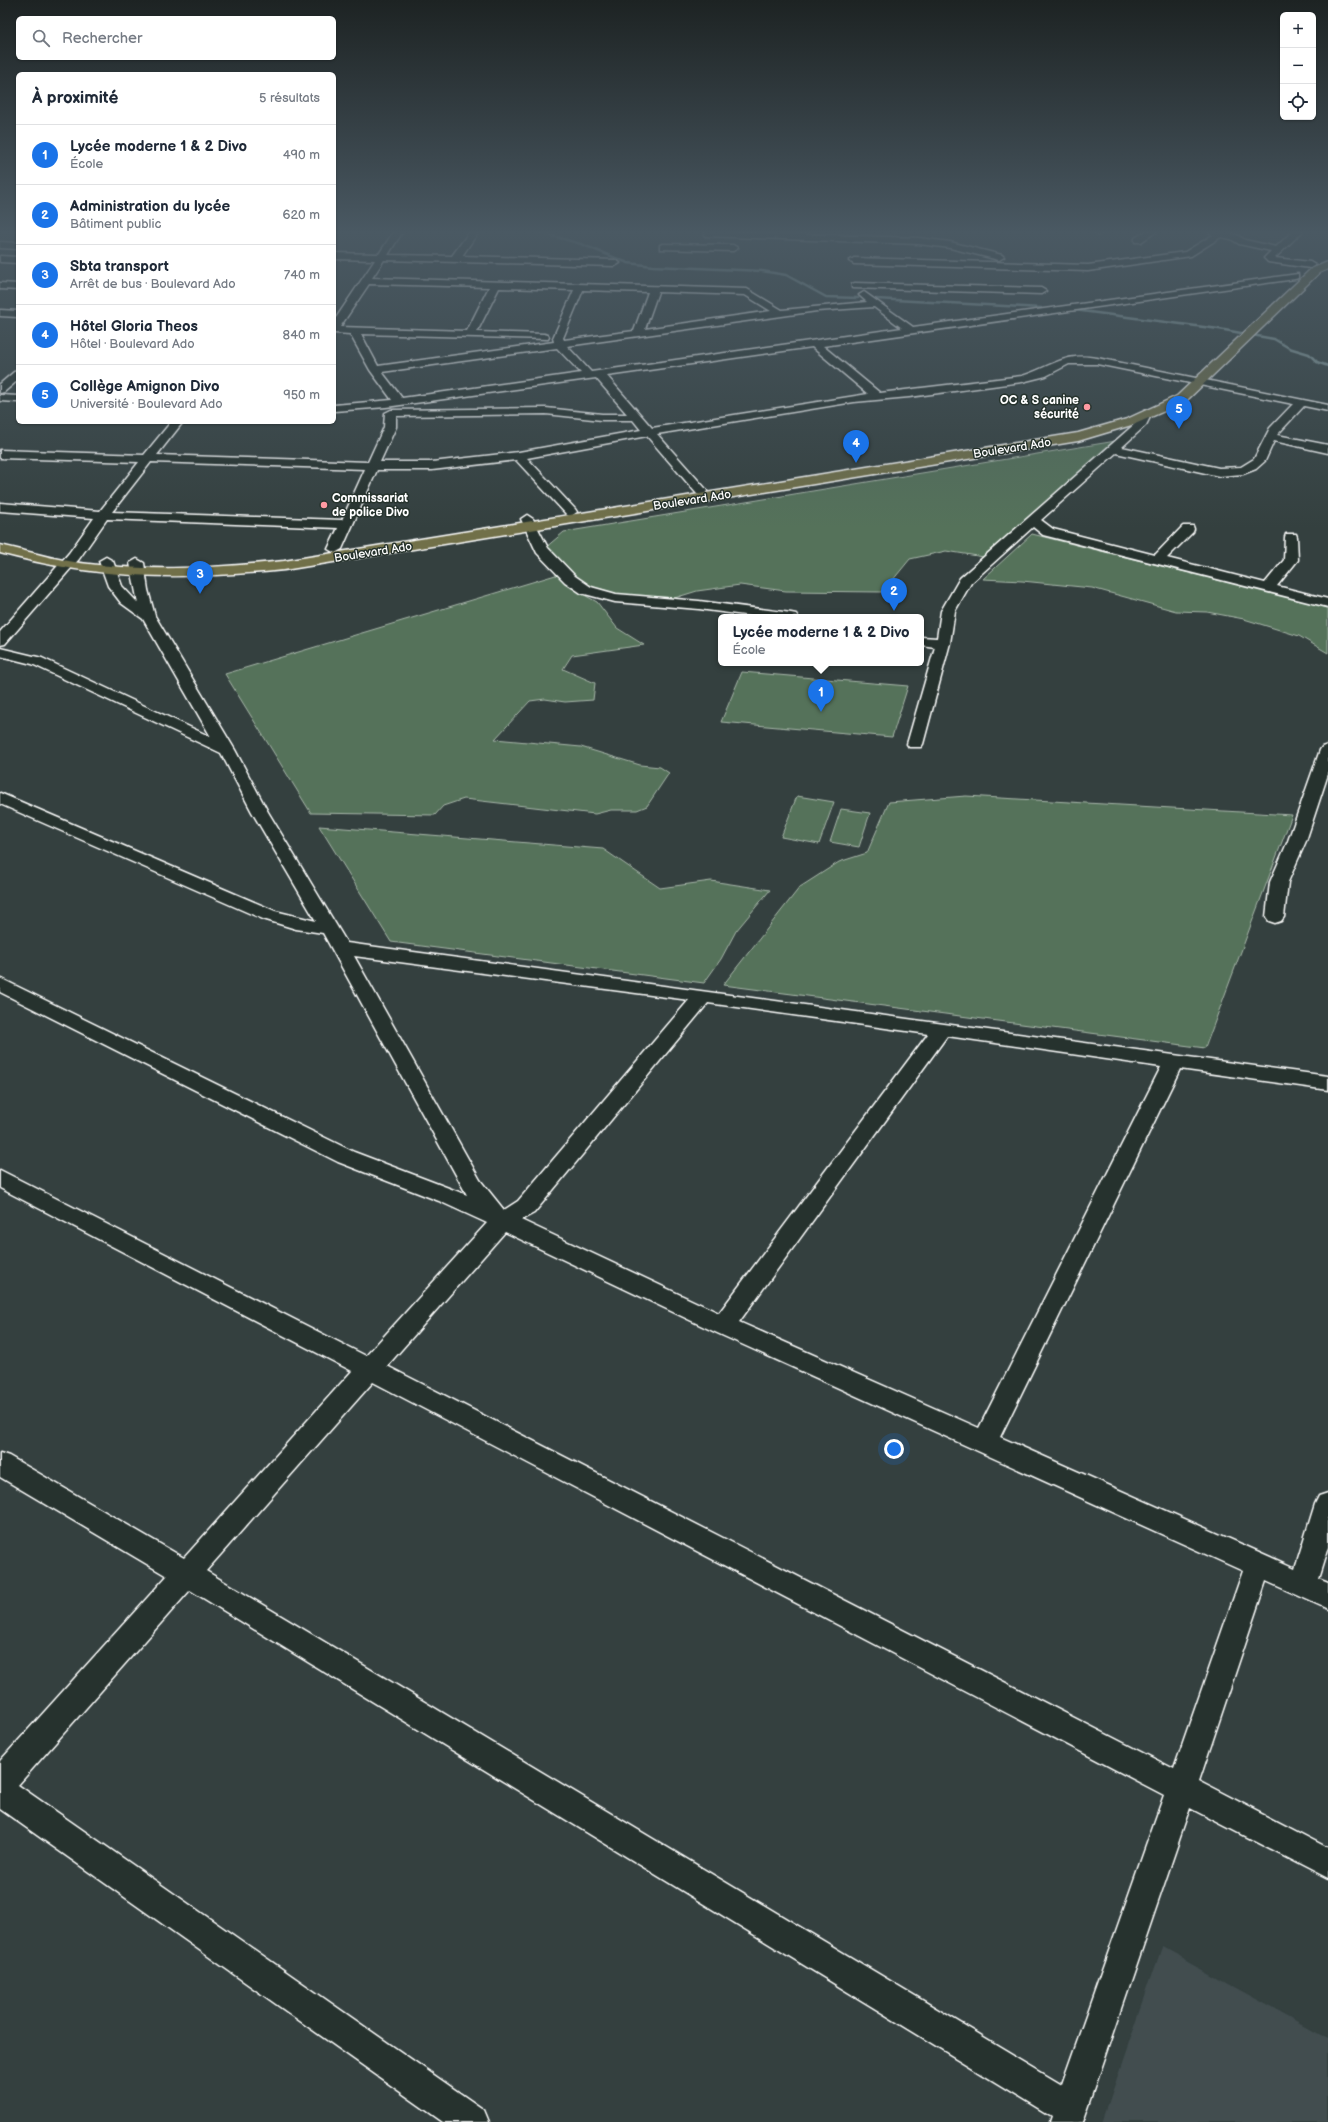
<!DOCTYPE html>
<html lang="fr">
<meta charset="utf-8">
<style>
body{margin:0;font-family:"Balsamiq Sans",sans-serif;background:#f6f6f7;color:#1f2937}
.controls{position:absolute;right:12px;top:12px;display:grid;overflow:hidden;border-radius:6px;box-shadow:0 1px 3px #0004}
.controls button{width:36px;height:36px;display:grid;place-items:center;padding:0;border:0;border-bottom:1px solid #e0e1e3;background:#fff;color:#1f2937;font:20px sans-serif}
.you{position:absolute;left:894px;top:1449px;width:14px;height:14px;margin:-10px;border:3px solid #fff;border-radius:50%;background:#1a73e8;box-shadow:0 0 0 6px #1a73e833}
.badge{display:grid;place-items:center;width:26px;height:26px;border-radius:50%;background:#1a73e8;color:#fff;font-size:13px;font-weight:700}
.pin{position:absolute;translate:-50% -33px;filter:drop-shadow(0 1px 2px #0008)}
.pin::after{content:'';position:absolute;top:21px;width:14px;height:12px;background:inherit;clip-path:polygon(0 0,100% 0,50% 100%)}
.popup{position:absolute;left:718px;top:614px;width:206px;height:52px;box-sizing:border-box;display:grid;place-content:center;border-radius:6px;background:#fff;filter:drop-shadow(0 1px 3px #0005);font-size:13px;white-space:nowrap;color:#747a83}
.popup b{font-size:15px;color:#1f2937}
.popup::after{content:'';position:absolute;left:50%;top:100%;margin-left:-8px;border:8px solid transparent;border-top-color:#fff}
.list{margin:0;padding:0;list-style:none}
h2{display:flex;justify-content:space-between;align-items:center;height:52px;margin:0;padding:0 16px;font-size:17px}
h2 small{font-size:13px;font-weight:400;color:#747a83}
.list li{display:grid;grid-template-columns:26px 1fr auto;gap:12px;align-items:center;box-sizing:border-box;height:60px;padding:0 16px;border-top:1px solid #e0e1e3}
.list b{display:block;font-size:15px;white-space:nowrap}
.list p{margin:0;font-size:13px;white-space:nowrap;color:#747a83}
.list em{font-size:13px;font-style:normal;color:#747a83}
.icon{flex:none;width:22px;height:22px;fill:none;stroke:currentColor;stroke-width:2;stroke-linecap:round;stroke-linejoin:round}
.map{position:relative;flex:none;width:1328px;height:2122px;overflow:hidden}
.search{position:absolute;background:#fff;box-shadow:0 1px 3px #0004;left:16px;top:16px;width:320px;height:44px;display:flex;align-items:center;gap:10px;box-sizing:border-box;padding:0 14px;border-radius:6px;color:#747a83;font-size:15px}
.panel{position:absolute;background:#fff;box-shadow:0 1px 3px #0004;left:16px;top:72px;width:320px;height:352px;border-radius:6px}
.map>svg:first-child{display:block}
</style>
<div class="map">
<svg width="1328" height="2122" viewBox="0 0 1328 2122">
<rect width="100%" height="100%" fill="#34403f"/>
<filter id="ink" filterUnits="userSpaceOnUse"><feTurbulence type="fractalNoise" baseFrequency=".025" numOctaves="2"/><feDisplacementMap in="SourceGraphic" scale="8" xChannelSelector="R" yChannelSelector="G"/><feConvolveMatrix kernelMatrix="1 2 1 2 8 2 1 2 1" color-interpolation-filters="sRGB"/></filter>
<g filter="url(#ink)">
<path fill="#424d50" d="M1220 231H1295L1281 243Z
M1162 1947 1328 2038V2122H1102Z"/>
<path fill="#54725a" stroke="#aab8ac" d="M1116 441 984 557 946 551 910 559 883 592 786 591 740 585 697 591 668 600 623 597 600 590 582 581 568 571 545 548 564 532Z
M1032 534 1328 607V653L1299 636 1244 619 1207 612 1176 611 1092 588 1022 581 983 579Z
M559 574 568 586 597 602 617 628 644 645 572 655 563 669 595 683 593 700 565 702 545 699 530 701 495 739 581 747 640 765 660 767 669 773 647 806 637 810H611L595 814 464 799 443 806 435 815 311 813 225 674Z
M742 672 908 686 892 737 721 722Z
M797 796 834 802 819 844 781 837Z
M966 796 1292 815 1205 1048 723 985 800 887 839 862 867 853 889 802Z
M841 809 870 813 859 847 830 842Z
M319 826 603 849 660 888 711 881 770 890 736 931 721 959 704 983 391 942Z"/>
<g fill="none" stroke-linecap="round" stroke-linejoin="round">
<path stroke="#8ea4a4" stroke-width="2.5" d="M536 231 581 244 628 263 653 266 762 271 786 275 826 297 858 298
M876 299 1041 308
M1074 310 1219 329 1274 339 1289 348 1309 354 1317 362 1328 366"/>
<g stroke="#fff" stroke-width="3">
<path id="minor" d="M394 231H403L388 255 452 256 470 231H479L462 256 615 260 620 263 615 266 384 260 372 278 747 289 782 310 867 302 859 295 864 292 913 327 1298 274V278L1295 279 823 346 880 393 1022 376C1040 371 1059 358 1075 357 1082 356 1090 357 1097 358L1328 405V411L1304 406 1277 435 1328 445V453L1274 441 1265 461 1256 469 1243 474 1219 476 1116 453 1041 520 1053 529 1155 555 1183 526H1193L1194 529 1193 532 1167 558 1265 583 1284 560 1285 537 1286 534H1296L1297 537 1298 560 1277 586 1328 599V607L1043 535 1033 527 971 583 955 611 950 643 923 744 921 747H909L907 744 935 647 921 645V637L937 638 941 611 960 578 1137 422 1140 415H1148L1150 417 1146 425 1122 447 1219 468 1241 467 1254 459 1270 428 1293 404 1097 364H1069L1046 376 1022 382 909 397 854 402 657 434 705 488 707 491 705 494H697L647 436 527 458 575 509 577 512 571 516 567 515 516 460 432 470H377L342 549 335 553 328 549 338 528 107 519 79 559 5 644 0 645V632L69 553 94 518 0 511V503L100 511 139 462 0 458V450L144 455 171 422H183L157 455 368 462 384 427 385 413 391 410 546 408 602 414H627L596 378 386 407 334 411V405L392 400 370 370 350 334 334 333V321L375 260 334 259V253L379 254ZM369 284 489 287 467 331 340 327ZM499 288 574 290 553 338 554 342 378 366 361 334 548 339 549 337 548 335 544 334 477 332ZM583 290 648 292 634 331 564 340 563 338ZM658 292 745 295 771 311 645 329ZM874 307 902 328 591 372 567 346 817 311ZM812 347 868 394 652 428 607 376ZM557 348 581 373 402 398 382 372ZM546 414 602 420H633L641 430 519 452 432 462H380L396 427V416ZM151 462 365 469 342 520 112 512Z
M708 231 919 238 950 242 1002 255 1004 257 999 260 950 248 919 244 705 236V232Z
M1104 231 1098 235 1094 232V231Z
M1146 231H1157L1141 242H1135V238Z
M1207 231H1221L1237 235 1245 240 1276 247 1293 231H1303L1275 258 1310 262 1315 265 1310 268 1268 262 1264 258 1271 251 1239 244 1231 239 1221 237 1191 256 1088 271 854 264 849 261 854 258 1088 265 1185 252 1213 235Z
M0 242 18 243V249L0 248Z
M663 244 733 245 738 248 733 251 660 249V245Z
M0 256 18 257V263L0 262Z
M0 283 18 284V290L0 289Z
M855 283 1041 288 1046 291 1041 294 852 288V284Z
M0 310 18 311V317L0 316Z
M18 371V380L4 392 0 393V384L14 372Z
M0 395 18 396V402L0 401Z
M527 515 533 519 548 548 575 576 591 587 616 594 699 601 791 613 796 614 798 617H759L699 609 615 602 581 593 565 582 537 553 521 519Z
M106 557 113 561 122 586 138 603 130 563 137 559 144 563 148 590 155 616 235 750 268 812 347 943 1328 1076V1090L1180 1069 1000 1437 1295 1568 1315 1504 1319 1496 1328 1493V1547L1318 1579 1328 1583V1609L1266 1581 1199 1781 1328 1848V1879L1190 1808 1083 2122H1049L1051 2116 190 1590 18 1785 484 2110 489 2122H443L0 1809V1761L167 1576 0 1477V1453L9 1456 184 1558 352 1371 0 1188V1170L366 1356 487 1223 439 1201 338 1162 0 992V978L354 1152 467 1195 323 933 296 929 263 919 0 804V793L275 911 316 921 252 812 221 753 32 664 0 656V648L42 658 211 737 143 619 121 603 108 586 99 561ZM354 956 689 1000 518 1201 504 1210 480 1180ZM708 1003 928 1034 719 1313 521 1220 534 1213ZM947 1036 1161 1067 979 1428 739 1322ZM505 1232 715 1332 1243 1571 1174 1769 387 1366ZM373 1382 1164 1795 1062 2084 206 1571Z
M1328 745V774L1306 841 1288 882 1284 917 1281 921 1275 923 1269 921 1266 917 1270 882 1288 841 1320 750 1322 747Z"/>
</g>
<g stroke="#fff" stroke-width="3">
<path id="major" d="M1328 262V269L1319 273 1185 402 1135 424 1078 441 284 570C182 580 100 580 0 553V545C27 551 53 559 80 563 148 572 216 568 284 561L1078 433 1127 419 1177 396 1311 269Z"/>
</g>
<use href="#minor" fill="#26332d" fill-rule="evenodd"/>
<use href="#major" fill="#71704a" fill-rule="evenodd"/>
</g>
</g>
<linearGradient id="sky" x2="0" y2="1"><stop stop-color="#1d2323"/><stop offset="0.44" stop-color="#4a5963"/><stop offset="1" stop-color="#4a5963" stop-opacity="0"/></linearGradient>
<rect width="1328" height="528" fill="url(#sky)"/>
<g fill="#ff9aa2" stroke="#26332d" stroke-width="1.5">
<circle cx="1087" cy="407" r="4"/>
<circle cx="324" cy="505" r="4"/>
</g>
<g text-anchor="middle" stroke-width="3" stroke-linejoin="round" paint-order="stroke">
<g font-size="12" font-weight="bold" fill="#fff" stroke="#26332d" text-anchor="end">
<text x="1079" y="404">OC &amp; S canine<tspan x="1079" dy="14">sécurité</tspan></text>
<text x="332" y="502" text-anchor="start">Commissariat<tspan x="332" dy="14">de police Divo</tspan></text>
</g>
<g font-size="12" fill="#fff" stroke="#26332d">
<text transform="translate(1012 448) rotate(-9)" y="4">Boulevard Ado</text>
<text transform="translate(692 500) rotate(-9)" y="4">Boulevard Ado</text>
<text transform="translate(373 552) rotate(-9)" y="4">Boulevard Ado</text>
</g>
</g>
</svg>
<div class="controls">
<button>+</button>
<button>−</button>
<button><svg class="icon" aria-label="locate" viewBox="0 0 24 24"><circle cx="12" cy="12" r="6"/><path d="M12 2v4M12 18v4M2 12h4M18 12h4"/></svg></button>
</div>
<div class="you"></div>
<div class="pin badge" style="left:821px;top:712px">1</div>
<div class="popup"><b>Lycée moderne 1 &amp; 2 Divo</b>École</div>
<div class="pin badge" style="left:894px;top:611px">2</div>
<div class="pin badge" style="left:200px;top:594px">3</div>
<div class="pin badge" style="left:856px;top:463px">4</div>
<div class="pin badge" style="left:1179px;top:429px">5</div>
<div class="search"><svg class="icon" aria-label="search" viewBox="0 0 24 24"><circle cx="10" cy="10" r="6"/><path d="M15 15l6 6"/></svg>Rechercher</div>
<section class="panel">
<h2>À proximité<small>5 résultats</small></h2>
<ul class="list">
<li><span class="badge">1</span><div><b>Lycée moderne 1 &amp; 2 Divo</b><p>École</p></div><em>490 m</em></li>
<li><span class="badge">2</span><div><b>Administration du lycée</b><p>Bâtiment public</p></div><em>620 m</em></li>
<li><span class="badge">3</span><div><b>Sbta transport</b><p>Arrêt de bus · Boulevard Ado</p></div><em>740 m</em></li>
<li><span class="badge">4</span><div><b>Hôtel Gloria Theos</b><p>Hôtel · Boulevard Ado</p></div><em>840 m</em></li>
<li><span class="badge">5</span><div><b>Collège Amignon Divo</b><p>Université · Boulevard Ado</p></div><em>950 m</em></li>
</ul>
</section>
</div>
